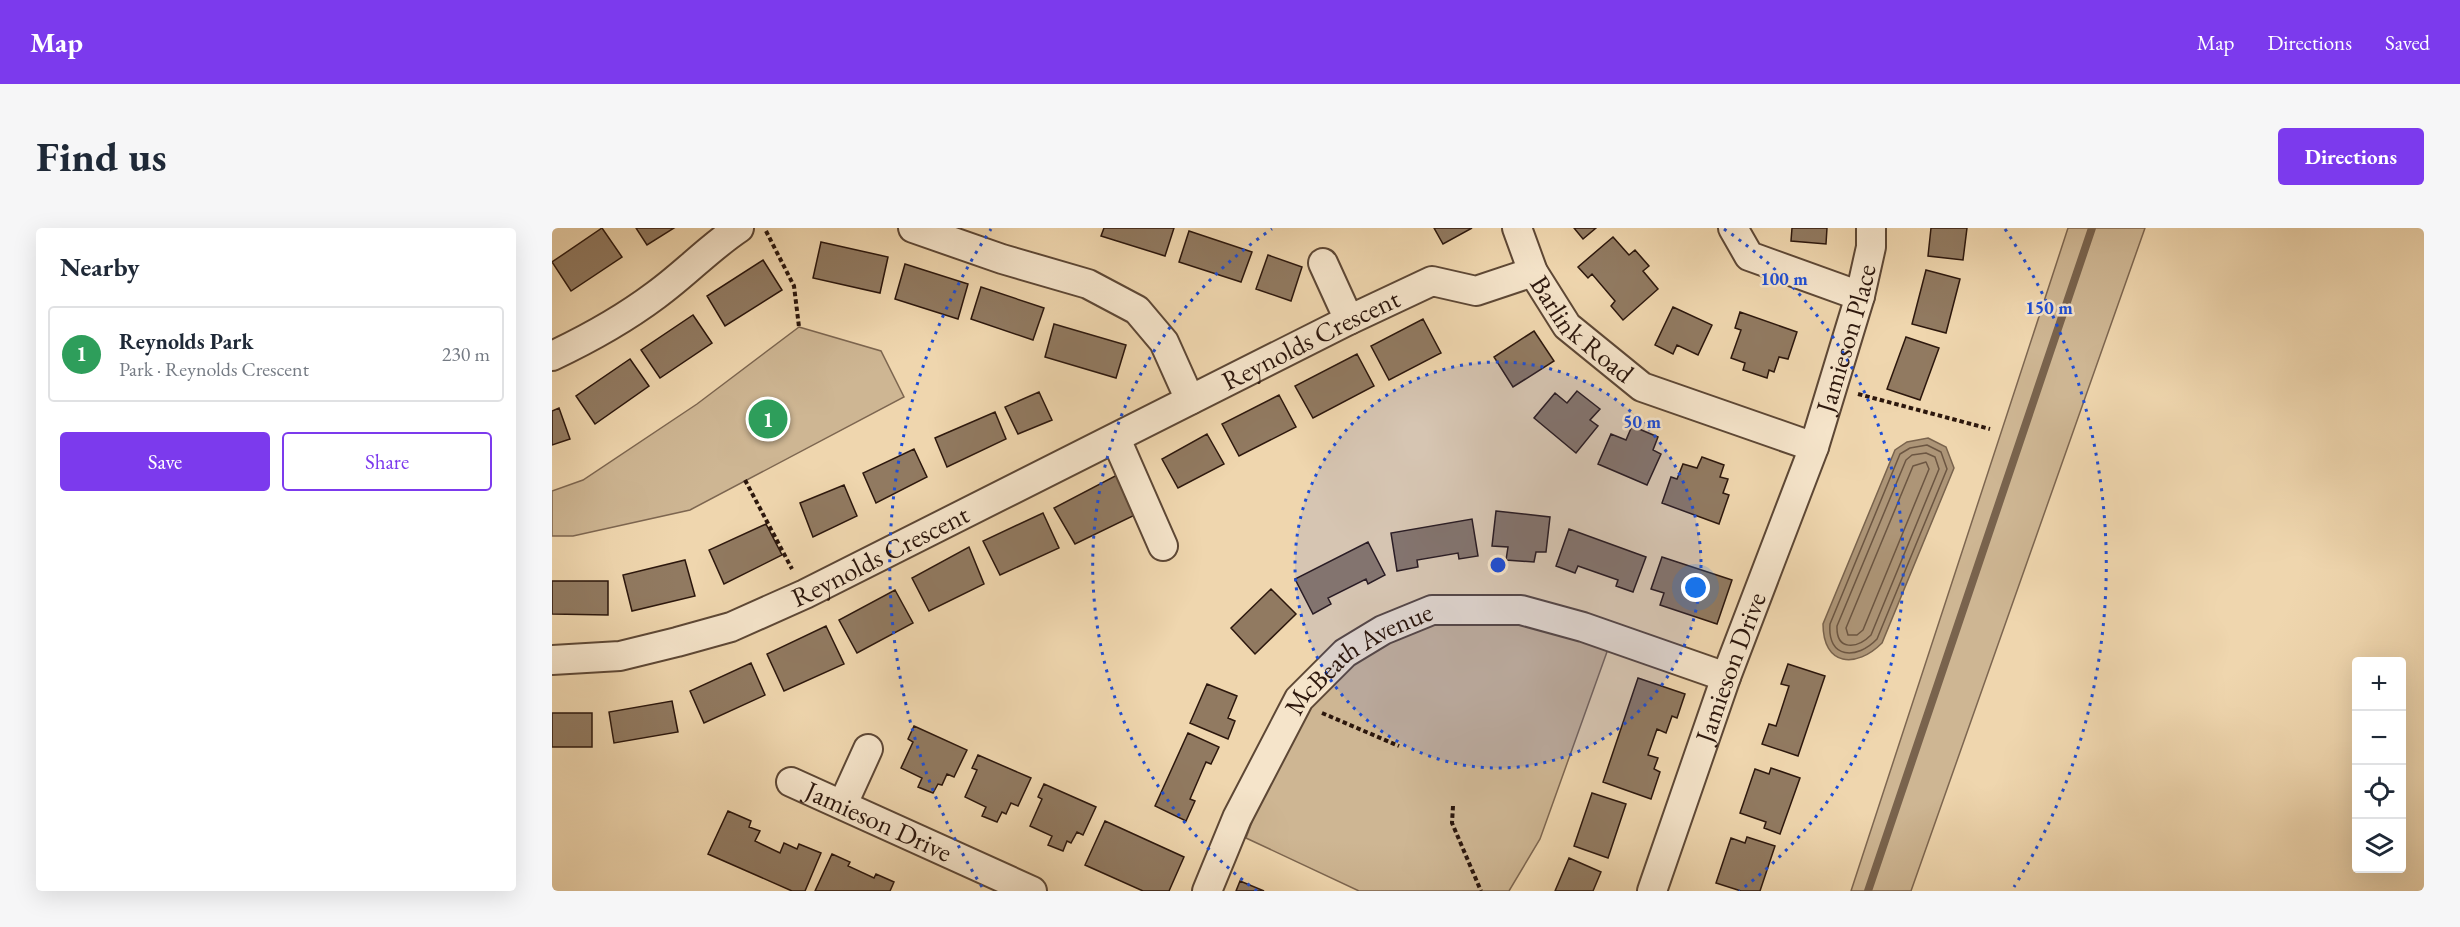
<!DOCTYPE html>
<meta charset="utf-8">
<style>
body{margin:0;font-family:"EB Garamond",serif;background:#f6f6f7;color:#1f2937}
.controls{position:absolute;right:18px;bottom:18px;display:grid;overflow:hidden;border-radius:6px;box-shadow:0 6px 24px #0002}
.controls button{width:54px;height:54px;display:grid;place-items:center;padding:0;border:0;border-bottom:2px solid #e0e1e3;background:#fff;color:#1f2937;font:30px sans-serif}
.you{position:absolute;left:1144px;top:360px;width:21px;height:21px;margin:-15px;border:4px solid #fff;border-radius:50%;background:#1a73e8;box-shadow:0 0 0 9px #1a73e833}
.badge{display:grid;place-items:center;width:39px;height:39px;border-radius:50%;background:#7c3aed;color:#fff;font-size:20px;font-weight:700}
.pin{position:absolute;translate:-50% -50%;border:3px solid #fff;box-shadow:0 2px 6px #0006}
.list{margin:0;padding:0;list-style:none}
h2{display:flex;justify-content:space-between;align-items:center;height:78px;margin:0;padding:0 24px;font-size:26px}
h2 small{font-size:20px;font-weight:400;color:#747a83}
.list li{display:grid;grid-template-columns:39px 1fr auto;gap:18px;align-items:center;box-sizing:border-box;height:96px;margin:0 12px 12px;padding:0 12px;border:2px solid #e0e1e3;border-radius:6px}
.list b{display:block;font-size:22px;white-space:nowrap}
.list p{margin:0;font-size:20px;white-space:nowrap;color:#747a83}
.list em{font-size:20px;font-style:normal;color:#747a83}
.actions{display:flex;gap:12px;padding:18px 24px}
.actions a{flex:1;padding:14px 0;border:2px solid #7c3aed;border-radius:6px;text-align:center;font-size:21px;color:#7c3aed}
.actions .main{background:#7c3aed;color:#fff}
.icon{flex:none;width:33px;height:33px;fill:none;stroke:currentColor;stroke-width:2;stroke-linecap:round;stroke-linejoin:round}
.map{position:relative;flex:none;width:1872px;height:663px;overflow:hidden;border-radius:6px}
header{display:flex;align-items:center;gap:36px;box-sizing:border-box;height:84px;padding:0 30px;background:#7c3aed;color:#fff}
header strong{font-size:28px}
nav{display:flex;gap:33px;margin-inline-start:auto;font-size:21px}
.intro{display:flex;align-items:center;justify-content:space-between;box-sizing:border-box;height:144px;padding:0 36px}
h1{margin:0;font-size:42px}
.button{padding:15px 27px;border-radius:6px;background:#7c3aed;color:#fff;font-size:21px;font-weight:700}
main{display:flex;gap:36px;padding:0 36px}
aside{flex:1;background:#fff;border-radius:6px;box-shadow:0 6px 24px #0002}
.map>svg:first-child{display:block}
</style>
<header>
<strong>Map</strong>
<nav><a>Map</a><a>Directions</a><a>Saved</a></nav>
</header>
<div class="intro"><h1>Find us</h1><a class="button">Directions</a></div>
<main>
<aside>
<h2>Nearby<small></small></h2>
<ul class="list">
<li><span class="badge" style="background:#2e9e5b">1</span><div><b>Reynolds Park</b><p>Park · Reynolds Crescent</p></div><em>230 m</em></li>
</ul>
<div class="actions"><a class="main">Save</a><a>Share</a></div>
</aside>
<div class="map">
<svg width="1872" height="663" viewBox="0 0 1872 663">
<rect width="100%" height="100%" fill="#efd6ae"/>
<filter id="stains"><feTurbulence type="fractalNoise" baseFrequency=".00333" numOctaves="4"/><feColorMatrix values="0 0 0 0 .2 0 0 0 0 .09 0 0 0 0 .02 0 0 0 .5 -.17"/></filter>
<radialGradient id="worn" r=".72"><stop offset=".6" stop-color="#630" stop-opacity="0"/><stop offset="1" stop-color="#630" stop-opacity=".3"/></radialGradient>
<path fill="#ceb693" stroke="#7d6650" stroke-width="1.5" d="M1516 0H1593L1359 663H1299Z
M247 99 329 123 352 169 138 282 21 308H0V263L31 252 145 176Z
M968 394 1056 421 988 611 957 663H807L694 610 712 562 763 468 798 437 832 413 882 395Z"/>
<path fill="#ad9577" stroke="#79634d" stroke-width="1.5" d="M1376 210 1394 219 1402 240 1330 415C1304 441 1271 438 1271 396L1343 222 1355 214Z"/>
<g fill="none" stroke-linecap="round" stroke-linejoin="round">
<path stroke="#6c5642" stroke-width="1.5" d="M1375 217 1389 224 1395 241 1325 411C1305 432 1275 431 1278 396L1348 226 1358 220Z
M1374 225 1383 229 1387 241 1319 407C1305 421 1284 423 1285 398L1354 232 1360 227Z
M1374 234 1377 241 1311 402 1305 407H1296L1294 400 1361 238Z"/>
<path stroke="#79634d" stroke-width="8" d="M1316 663 1540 0"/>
</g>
<path fill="#917a61" stroke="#2c170d" stroke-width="1.5" d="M50 0 70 29 19 63 0 34Z
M84 0H122L95 17Z
M552 0H622L613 28 549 8Z
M882 0H920L891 16Z
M1022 0H1044L1031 11Z
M1240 0H1275L1274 16 1239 13Z
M1379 0H1415L1411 32 1376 28Z
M637 3 700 24 689 54 627 34Z
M1061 9 1077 27 1083 22 1097 38 1091 43 1106 61 1071 92 1059 78 1063 73 1040 46 1036 50 1026 39Z
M269 14 336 29 328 65 261 50Z
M716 27 750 39 739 73 704 61Z
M211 32 230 62 173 98 155 68Z
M353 36 416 56 406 91 343 71Z
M1374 42 1408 51 1394 105 1360 96Z
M429 59 492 80 481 112 419 91Z
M1121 79 1160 97 1146 127 1125 117 1121 126 1103 117Z
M1188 84 1245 104 1236 131 1227 129 1222 144 1217 142 1215 150 1191 142 1193 135 1179 130 1189 102 1183 100Z
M141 87 160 115 108 150 89 122Z
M871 91 889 125 837 152 819 118Z
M502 96 574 117 564 150 493 129Z
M982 103 1002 133 961 159 942 129Z
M1354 109 1387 120 1368 172 1335 161Z
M805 126 822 158 761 190 743 158Z
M78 131 97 158 43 196 24 168Z
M1025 163 1048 181 1038 192 1046 198 1024 225 982 190 1003 165 1015 175Z
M487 164 500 192 466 206 453 179Z
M727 167 744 199 687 228 670 196Z
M7 180 18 211 0 217V183Z
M443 184 454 211 395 239 383 210Z
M1080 198 1106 209 1101 222 1109 226 1095 257 1046 236 1059 206 1074 212Z
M655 206 672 236 626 260 610 231Z
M362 221 375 249 324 275 311 245Z
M1150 229 1172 237 1168 249 1176 251 1171 265 1177 267 1167 296 1110 275 1119 249 1125 251 1131 236 1145 240Z
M567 246 585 286 523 316 502 280Z
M292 257 305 288 261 309 248 275Z
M944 283 998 289 994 324H984L982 334 954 332 956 319 940 318Z
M491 285 507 320 448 347 431 313Z
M920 291 926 328 907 331 906 325 865 332 866 339 845 343 839 305Z
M214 296 230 327 172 356 157 322Z
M1017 301 1094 329 1081 364 1064 358 1066 352 1026 338 1023 345 1004 338Z
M816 314 833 347 816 356 814 351 776 370 779 376 761 386 743 351Z
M417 319 432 356 377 383 360 350Z
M1110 329 1180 352 1165 396 1108 377 1112 365 1099 361Z
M133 332 143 368 80 383 71 347Z
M0 353H56V387L0 386Z
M719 361 744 386 703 426 679 400Z
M343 362 361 395 305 425 287 392Z
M274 398 292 436 232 463 215 426Z
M199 435 213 467 152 495 138 463Z
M1236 436 1273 448 1246 528 1210 516 1217 496 1224 498 1237 458 1229 456Z
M1086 450 1133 466 1125 490 1120 488 1114 505 1105 501 1096 527 1106 530 1102 541 1108 544 1099 571 1051 554Z
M655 456 685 468 676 490 683 493 676 511 638 495Z
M120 473 126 504 62 515 57 484Z
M0 485H40V519H0Z
M362 498 415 522 402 549 395 546 390 557 386 556 381 565 366 559 370 550 349 540 361 514 356 511Z
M636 505 667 519 659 536 654 534 638 571 643 573 634 593 603 578Z
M426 527 479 550 466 578 459 575 454 586 450 584 445 594 430 588 434 579 413 569 425 542 420 540Z
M1219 540 1248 550 1228 606 1212 600 1214 594 1188 585 1203 541 1217 546Z
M492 556 544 579 531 607 525 604 519 615 515 613 511 623 496 617 500 608 478 598 490 571 486 569Z
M1040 565 1074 576 1056 630 1022 618Z
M176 583 199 593 197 599 208 603 203 613 228 625 232 615 245 621 247 616 269 625 253 663H240L156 626Z
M553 593 632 629 617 663H591L533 637Z
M1195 609 1223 618 1208 663H1189L1164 655 1179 610 1193 615Z
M280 626 298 634 296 638 322 650 324 646 342 654 338 663H263Z
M1017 630 1049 644 1041 663H1003Z
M688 653 712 663H684Z"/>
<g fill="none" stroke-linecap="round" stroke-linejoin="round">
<g stroke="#5d4735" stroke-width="32">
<g id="street">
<path d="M361 0 450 31 536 56 585 82 612 114 638 172"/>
<path id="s1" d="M965 0 981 44 1015 98 1090 159 1262 219"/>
<path d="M1181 0 1197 28 1308 68"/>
<path d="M771 35 797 92"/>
<path d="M0 128C36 111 72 91 104 67 133 46 157 20 187 0"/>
<path d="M564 211 611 318"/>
<path id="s2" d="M0 432 68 428 125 414 179 399 253 366 797 92 880 53 924 63 981 44"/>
<path id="s3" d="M239 554 480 663"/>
<path d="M291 576 316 521"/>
<path id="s4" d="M655 663 685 590 747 471 793 425 831 402 880 382H969L1031 399 1174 449"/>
<path id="s5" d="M1100 663 1174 449 1262 219 1308 68 1319 19V0"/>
</g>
</g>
<path stroke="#2c170d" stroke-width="4" stroke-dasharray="4.5 3" stroke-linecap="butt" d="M214 3 242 58 247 99
M1306 166 1438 201
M193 252 240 341
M770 485 847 518
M901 578 900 595 929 663"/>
<use href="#street" stroke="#f5e4ca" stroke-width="28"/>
</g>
<circle cx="946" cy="337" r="203" fill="#1d4ed8" fill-opacity=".12"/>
<g fill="none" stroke="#1d4ed8" stroke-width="3" stroke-dasharray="3 6">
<circle cx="946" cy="337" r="203"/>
<path d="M705 663A405 405 0 0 1 720 1M1172 1A405 405 0 0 1 1187 663"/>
<path d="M430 659A608 608 0 0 1 439 1M1453 1A608 608 0 0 1 1462 659"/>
</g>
<g text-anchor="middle" stroke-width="5" stroke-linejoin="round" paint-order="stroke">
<g font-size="27" fill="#2c170d" stroke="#f5e4ca">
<text dy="9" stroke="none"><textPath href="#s1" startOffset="123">Barlink Road</textPath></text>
<text dy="9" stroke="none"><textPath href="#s5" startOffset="586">Jamieson Place</textPath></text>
<text dy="9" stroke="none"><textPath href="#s2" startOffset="830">Reynolds Crescent</textPath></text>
<text dy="9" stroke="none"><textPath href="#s2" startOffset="348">Reynolds Crescent</textPath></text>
<text dy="9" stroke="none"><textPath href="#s4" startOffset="286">McBeath Avenue</textPath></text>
<text dy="9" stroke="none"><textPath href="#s5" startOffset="237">Jamieson Drive</textPath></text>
<text dy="9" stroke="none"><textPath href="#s3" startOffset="96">Jamieson Drive</textPath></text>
</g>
</g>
<circle cx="946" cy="337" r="9" fill="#1d4ed8" stroke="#f5e4ca" stroke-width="3"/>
<g font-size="18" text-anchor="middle" font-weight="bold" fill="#1d4ed8" stroke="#f5e4ca" stroke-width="5" stroke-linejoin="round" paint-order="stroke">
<text x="1232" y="57">100 m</text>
<text x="1497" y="86">150 m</text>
<text x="1090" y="200">50 m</text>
</g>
<rect width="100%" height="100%" filter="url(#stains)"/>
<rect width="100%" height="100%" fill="url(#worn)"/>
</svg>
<div class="controls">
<button>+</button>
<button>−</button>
<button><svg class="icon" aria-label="locate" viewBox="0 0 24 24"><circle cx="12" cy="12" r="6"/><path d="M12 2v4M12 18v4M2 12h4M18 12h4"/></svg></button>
<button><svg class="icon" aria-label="layers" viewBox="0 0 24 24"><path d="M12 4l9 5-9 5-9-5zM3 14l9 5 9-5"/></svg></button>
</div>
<div class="you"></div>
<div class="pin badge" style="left:216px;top:191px;background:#2e9e5b">1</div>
</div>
</main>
